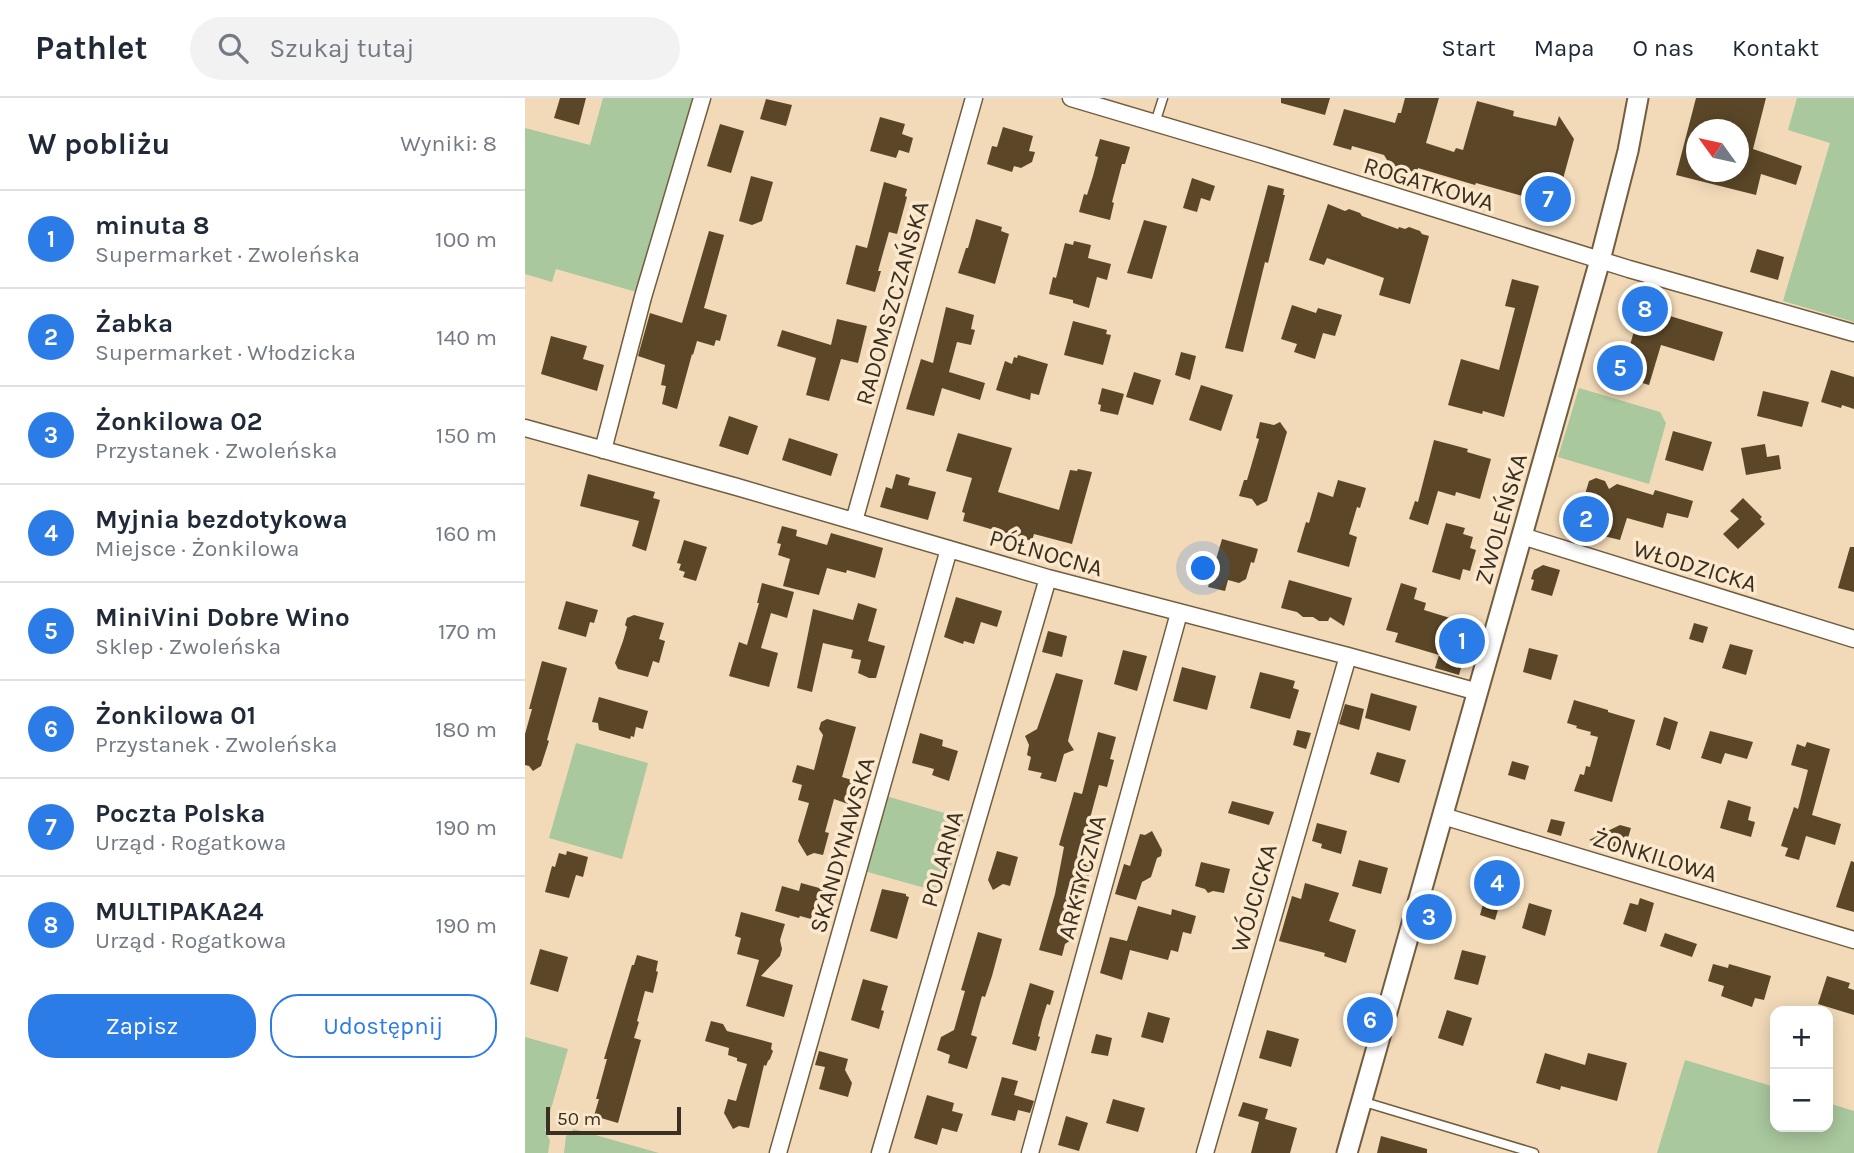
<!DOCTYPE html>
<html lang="pl">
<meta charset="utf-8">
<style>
body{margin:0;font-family:Karla,sans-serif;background:#f2f2f3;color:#1f2937}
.controls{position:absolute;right:21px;bottom:21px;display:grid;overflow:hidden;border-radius:14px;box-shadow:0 4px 18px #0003}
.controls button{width:63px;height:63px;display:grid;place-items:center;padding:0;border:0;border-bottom:2px solid #e0e1e3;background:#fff;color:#1f2937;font:35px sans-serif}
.compass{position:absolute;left:1161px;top:21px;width:63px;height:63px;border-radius:50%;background:#fff;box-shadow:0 4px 18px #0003;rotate:303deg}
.scale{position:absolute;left:21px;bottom:18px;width:135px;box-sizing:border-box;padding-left:7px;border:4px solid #393022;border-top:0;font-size:19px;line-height:24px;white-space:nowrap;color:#393022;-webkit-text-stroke:5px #fce8cc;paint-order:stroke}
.you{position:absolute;left:679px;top:471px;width:24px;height:24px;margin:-18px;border:5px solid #fff;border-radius:50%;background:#1a73e8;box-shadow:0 0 0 10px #1a73e833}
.badge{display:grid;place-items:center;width:46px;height:46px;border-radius:50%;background:#2c7ce7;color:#fff;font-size:23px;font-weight:700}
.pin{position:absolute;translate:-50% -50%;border:4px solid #fff;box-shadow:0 2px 7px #0006}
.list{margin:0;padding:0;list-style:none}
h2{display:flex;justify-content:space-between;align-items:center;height:91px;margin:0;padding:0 28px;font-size:30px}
h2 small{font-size:23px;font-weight:400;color:#747a83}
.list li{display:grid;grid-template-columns:46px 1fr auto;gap:21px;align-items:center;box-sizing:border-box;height:98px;padding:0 28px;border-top:2px solid #e0e1e3}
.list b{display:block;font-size:26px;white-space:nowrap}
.list p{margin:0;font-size:23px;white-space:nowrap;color:#747a83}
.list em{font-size:23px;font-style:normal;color:#747a83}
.actions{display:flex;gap:14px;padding:21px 28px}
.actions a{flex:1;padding:16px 0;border:2px solid #2c7ce7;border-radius:28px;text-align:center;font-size:24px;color:#2c7ce7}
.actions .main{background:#2c7ce7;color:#fff}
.icon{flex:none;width:38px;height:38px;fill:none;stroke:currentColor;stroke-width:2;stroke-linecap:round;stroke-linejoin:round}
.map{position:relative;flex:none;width:1329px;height:1055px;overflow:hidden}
header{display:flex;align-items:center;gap:42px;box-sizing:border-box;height:98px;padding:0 35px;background:#fff;border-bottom:2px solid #e0e1e3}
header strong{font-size:33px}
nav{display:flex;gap:38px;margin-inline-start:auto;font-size:24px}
.search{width:490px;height:63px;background:#f2f2f3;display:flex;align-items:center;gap:18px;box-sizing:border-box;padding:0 24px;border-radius:38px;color:#747a83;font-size:26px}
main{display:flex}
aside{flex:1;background:#fff}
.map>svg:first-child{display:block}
</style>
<header>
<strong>Pathlet</strong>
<div class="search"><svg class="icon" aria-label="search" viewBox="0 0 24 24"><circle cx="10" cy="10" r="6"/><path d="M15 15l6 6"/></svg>Szukaj tutaj</div>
<nav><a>Start</a><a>Mapa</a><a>O nas</a><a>Kontakt</a></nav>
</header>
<main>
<aside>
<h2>W pobliżu<small>Wyniki: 8</small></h2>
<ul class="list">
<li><span class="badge">1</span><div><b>minuta 8</b><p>Supermarket · Zwoleńska</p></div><em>100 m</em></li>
<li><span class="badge">2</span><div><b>Żabka</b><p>Supermarket · Włodzicka</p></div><em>140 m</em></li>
<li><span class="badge">3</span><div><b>Żonkilowa 02</b><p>Przystanek · Zwoleńska</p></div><em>150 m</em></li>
<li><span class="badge">4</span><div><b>Myjnia bezdotykowa</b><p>Miejsce · Żonkilowa</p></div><em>160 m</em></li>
<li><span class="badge">5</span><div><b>MiniVini Dobre Wino</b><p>Sklep · Zwoleńska</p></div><em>170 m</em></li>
<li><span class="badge">6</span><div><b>Żonkilowa 01</b><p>Przystanek · Zwoleńska</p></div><em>180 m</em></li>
<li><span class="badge">7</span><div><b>Poczta Polska</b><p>Urząd · Rogatkowa</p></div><em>190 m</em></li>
<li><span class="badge">8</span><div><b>MULTIPAKA24</b><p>Urząd · Rogatkowa</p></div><em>190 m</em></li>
</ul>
<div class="actions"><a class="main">Zapisz</a><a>Udostępnij</a></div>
</aside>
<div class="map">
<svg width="1329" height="1055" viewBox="0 0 1329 1055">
<rect width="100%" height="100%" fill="#f2dab8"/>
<path fill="#a9c89e" d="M78 0H168L115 195 31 171 27 184 0 176V30L65 47Z
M1272 0H1329V224L1258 203 1305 45 1263 32Z
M1054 290 1135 314 1141 325 1124 386 1033 359Z
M51 645 123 665 97 761 24 740Z
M361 698 440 721 418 795 339 773Z
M0 939 43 951 20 1032 25 1043 23 1055H0Z
M1160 962 1250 989V1029H1303V1005L1329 1013V1055H1132Z
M49 1031 134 1055H39L41 1038Z"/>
<path fill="#5b4728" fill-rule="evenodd" d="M35 0H61L54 27 29 20Z
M756 0H805L800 17 756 5Z
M880 0H914L901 45 929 54 931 50 938 52 952 3 989 13 988 18 1031 28 1034 18 1049 41 1033 99 1023 105 951 85 950 87 893 70 892 75 865 67 859 57 827 48 826 52 808 47 819 11 870 25 873 15H876Z
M1171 0H1241L1228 51 1277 68 1271 87 1236 76 1231 97 1151 77ZM1172 32H1214V74H1172Z
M241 1 267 7 261 28 235 21Z
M355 19 380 26 377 36 388 40 384 55 374 52 371 60 345 53Z
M195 26 219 33 206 75 182 68Z
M478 29 508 38 504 53 510 54 507 64 496 70 489 68 487 74 462 66 467 48 472 49Z
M575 41 605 49 600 66H597L587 104 589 105 585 122 554 114 559 96 562 97 568 78 573 59 570 58Z
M226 78 248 84 237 123 227 127 214 123Z
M667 80 690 88 685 103 676 100 672 114 658 110Z
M359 84 382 91 380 98 382 99 372 136 364 134 353 173H356L350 194 321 186 331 147 342 150Z
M743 87 759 91 758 97H760L743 165 740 164 718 254 700 250Z
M803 106 820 113 824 111 835 115 837 118 873 131 874 129 880 131 884 129 895 133 897 136 904 138 885 206 854 197 859 180 802 160 799 167 784 162Z
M451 121 477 129 476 133 484 136 470 186 433 175 441 150H443Z
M619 122 642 128 627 181 602 175Z
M184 133 199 137 179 210 202 217 195 243 191 242 189 248 172 243 168 257 167 256 152 311 137 306 141 288 136 287 140 267 113 258 125 215 157 225Z
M549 143 566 147 563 160 586 166 582 182 572 179 564 210 548 205V202L524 196 528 179 531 180 540 145 548 147Z
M1232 151 1259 159 1253 182 1225 174Z
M987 181 1014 188 979 319 958 313 957 316 923 307 936 261 974 272 990 210 980 208Z
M1117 206 1147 213 1145 218 1198 234 1189 263 1136 247 1124 287 1087 276 1092 260 1095 261 1100 245 1105 247Z
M767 207 791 215 793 210 817 217 810 238 798 235 790 261 769 254 772 246 756 241Z
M421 209 449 217 446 231 450 232 446 247 432 244 424 274 460 285 455 302 417 290 409 318 381 311 396 261 408 265Z
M312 221 342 228 333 265 316 261 304 303 281 297 291 260 252 248 257 232 306 247Z
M548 223 582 232 581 236 586 237 578 267 539 257Z
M26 238 62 248 58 261 79 267 72 293 16 276Z
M656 254 671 258 665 282 650 277Z
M493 257 523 266 514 297 506 295 505 302 471 292 480 263 487 266 489 259 492 260Z
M1306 272 1329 279V311L1317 307 1316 310 1296 304Z
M609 274 636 282 628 307 601 299Z
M676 287 708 297 696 333 664 322Z
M577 290 599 296 593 317 575 313 576 307 573 306Z
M1238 293 1284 304 1277 329 1232 318Z
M204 318 233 328 223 357 194 348Z
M735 324 749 327 755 324 762 334 742 403 732 408 727 401 714 398 719 382H722L734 341 731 340Z
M1148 333 1187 344 1178 373 1140 362Z
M433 335 487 350 473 394 534 412 545 372 552 373 553 371 567 374 547 446 509 436 507 443 438 423 440 415 437 414 447 380 421 373Z
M264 340 313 356 306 378 257 362Z
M909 342 943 351 942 354 966 361 955 401 931 394 930 398 913 393 903 427 884 421 890 403 893 404Z
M1240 346 1242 359 1254 357 1256 371 1221 377 1216 350Z
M63 376 130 394 128 400 135 402 121 453 107 448 114 423 55 408Z
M371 376 385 380 383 387 411 394 403 422 355 409 361 389 367 391Z
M1071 380 1080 383 1084 391 1092 386 1128 397 1130 392 1168 403 1163 420 1142 415 1138 430 1102 420 1095 442 1058 433 1052 423 1064 383Z
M813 382 841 390 835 410 832 409 824 436 832 439 824 469 772 454 781 424 784 425 793 394 808 399Z
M1218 400 1237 419 1235 421 1240 426 1213 451 1198 436 1214 421 1205 413Z
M921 425 940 430 938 436 948 439 945 450 951 452 945 473 938 471 935 482 907 474Z
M257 428 272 432 271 438 302 447 306 435 358 450 350 480 322 472 321 475 302 470 294 497 258 488 265 461 253 457 256 446 252 445Z
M697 441 733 451 729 465 726 464 721 481 714 485 703 482 700 493 683 489Z
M159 442 182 449 171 483 158 479 160 474 154 472 156 466 152 465Z
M1325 449H1329V494L1313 490Z
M1018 467 1035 472 1027 498 1006 492 1009 482 1006 481 1009 472Z
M764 482 827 500 819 528 805 519 803 523H794L788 519H778L772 514 756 510Z
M237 485 269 494 262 520 246 515 236 550 253 555 244 589 204 578 214 544 222 547 234 505H232Z
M876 485 892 490 889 501 901 505 899 512 948 527 934 577 910 570 914 557 870 544 873 535 861 532Z
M431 499 477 513 472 529 456 524 449 546 439 543 438 546 419 539Z
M41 503 73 512 69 525 65 524 61 539 33 531Z
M333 505 352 511 343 543 360 548 351 580H344L333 575 336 562 326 560 328 552 298 545 287 594 272 590 288 511 328 522Z
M109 517 139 525 134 541 140 543 134 565 128 563 123 579 93 571 90 565 98 543 102 529 100 527 102 520Z
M1169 525 1183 529 1178 545 1164 541Z
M523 533 542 538 537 559 517 554Z
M1205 546 1228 552 1221 577 1197 570Z
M1004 550 1033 557 1026 582 998 574Z
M598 552 622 558 612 593 589 586Z
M17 563 42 570 22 642 24 643 16 668 8 673 4 668 0 667V636L7 611H4Z
M657 569 691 578 682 612 648 603Z
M735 574 770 583 768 590 774 592 765 621 725 610Z
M531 575 558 582 543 643 549 652 539 656 531 684 515 680 517 675 503 672 506 659 502 657 504 647 500 638 512 631Z
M846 595 892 608 885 633 840 620Z
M74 599 123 613 118 631 111 629 109 639 106 638 105 641 74 632 73 625 67 624Z
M1049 602 1083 612V614L1110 622 1087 704 1049 693 1055 676 1059 677 1061 668 1065 669 1073 639 1065 637 1066 634 1051 630 1052 628 1042 625Z
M820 606 839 611 834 632 814 626Z
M1139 619 1153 624 1145 652 1131 647Z
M302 621 331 629 317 679 330 683 323 706 309 701 300 734 304 735 298 757 289 755 282 758 273 743 284 705 273 702 277 687 267 684 272 667 289 672 298 637 294 631 296 624Z
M772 632 786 635 781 651 768 647Z
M1185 633 1228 644 1222 661 1200 655 1196 666 1176 660Z
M573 634 591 639 585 661 589 662 582 689 574 687 561 735 554 764 566 767 560 793 555 792 546 824 545 834 549 840 540 846 537 858 514 852 530 796 539 749 534 747 549 694 557 696Z
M395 635 418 642 417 648 433 653 424 683 407 677 409 671 387 665Z
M1282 644 1305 651 1287 717 1316 726 1310 747 1281 738 1274 762 1260 758 1263 750 1256 748 1269 709 1273 711 1283 672 1266 667 1272 646 1280 649Z
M852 654 881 662 874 685 845 676Z
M987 663 1004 668 1000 682 983 677Z
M1203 702 1226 709 1223 722 1230 724 1226 739 1195 730Z
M707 703 749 714 744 727 703 715Z
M1026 721 1040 724 1036 738 1022 734Z
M792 725 822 733 816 756 796 750 797 746 787 743Z
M1095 727 1106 730 1099 753 1064 742Z
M627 733 637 752 636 758 632 760 626 779 617 784 611 802 590 796 599 766 605 768 615 736 620 737Z
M42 753 63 759 58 779 51 777 44 800 20 794 27 768 30 769 34 755 41 757Z
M472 753 493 759 485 788 478 786 468 792 463 782Z
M834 762 863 770 856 796 827 788Z
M1326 763 1329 764V814L1311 809Z
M676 764 705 771 699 795 688 793 683 795 680 791 670 788Z
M969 767 985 771 970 822 955 817Z
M276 785 298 791 294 809 290 808 286 821 275 818 274 820 250 813 257 788 274 793Z
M780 785 814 795 804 823 831 832 821 865 799 858 800 855 754 843 767 798 776 801Z
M357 791 381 796V798L384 799 372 841 345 833Z
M1115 800 1129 805 1121 834 1098 826 1105 805 1113 807Z
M1004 805 1027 812 1020 838 997 830Z
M613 808 646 817 647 811 671 818 666 836 658 834 653 854 646 852 643 862 605 852 597 882 575 875 585 839 602 843Z
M216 814 260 826 255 842 257 851 255 858 236 878 268 887 259 919 221 908 234 862 212 856 216 840 210 838Z
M453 834 477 841 467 878 460 899 457 898 446 937 452 939 442 971 423 965 425 957 412 952 416 939 429 932 440 893 436 892Z
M1140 835 1172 846 1167 859 1135 848Z
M15 851 43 859 33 894 5 886Z
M937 852 961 858 953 887 929 881Z
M112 857 133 863 131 873 133 874 128 895 120 893 112 923 114 924 109 940 116 942 93 1025 69 1018 74 1001H71L82 961H79L107 867H109Z
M1188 866 1203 870 1204 866 1246 878 1239 902 1230 900 1227 909 1196 898 1199 888 1183 883Z
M1302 878 1325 885 1323 890 1329 892V917L1293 906Z
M338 881 363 888 356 912 359 913 354 931 326 922Z
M505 885 529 893 525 907 522 906 517 922 513 938 515 939 511 953 487 946Z
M922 912 947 920 938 948 913 940Z
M623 914 645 920 638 945 616 939Z
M186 923 198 926 202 933 247 945 246 951 248 953 245 961 243 963 241 968 239 967 224 1030 214 1028 208 1031 199 1015 203 1001 211 1003 222 966 212 963V960L203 957 204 950 180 943Z
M742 932 774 941 766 969 734 960Z
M571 936 587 940 583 958 566 955Z
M294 953 323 961 320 972 327 985 323 999 294 991 300 969 290 967Z
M1020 955 1060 967 1063 955 1102 965 1092 1003 1036 988 1035 992 1011 985Z
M477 979 493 983 489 997 509 1003 505 1015 493 1012 490 1023 466 1017Z
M402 997 429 1005 427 1013 438 1016 432 1034 417 1030 412 1047 389 1040Z
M588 1001 620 1010 613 1034 581 1025Z
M718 1004 743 1011 740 1021 772 1030 765 1055H726L734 1024 713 1018Z
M541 1018 563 1025 554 1053 533 1047Z
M856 1038 902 1051V1055H852Z"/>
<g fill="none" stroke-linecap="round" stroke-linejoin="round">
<g stroke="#725d3e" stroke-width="11">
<path id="service" d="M630 25 638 0
M836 1003 1009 1055"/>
</g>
<g stroke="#725d3e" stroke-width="19">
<path id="minor" d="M546 0 738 57 1104 171 1329 235
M0 330 212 389 523 480 823 558 953 594
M78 352 118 199 177 0
M329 423 449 0
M997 438 1329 541
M918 718 1329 842
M253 1055 424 451
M355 1055 523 480
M505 1055 654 515
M680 1055 823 558"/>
</g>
<g stroke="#725d3e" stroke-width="23">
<path id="tertiary" d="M822 1055 1075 162 1103 53 1113 0"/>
</g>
<use href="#service" stroke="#fff" stroke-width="8"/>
<use href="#minor" stroke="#fff" stroke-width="16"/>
<use href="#tertiary" stroke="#fff" stroke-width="19"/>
</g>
<g text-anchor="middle" stroke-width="7" stroke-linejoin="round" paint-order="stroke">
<g font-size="24" fill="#393022" stroke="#fce8cc">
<text transform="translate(904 86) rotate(17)" y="8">ROGATKOWA</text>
<text transform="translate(367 205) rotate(-74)" y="8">RADOMSZCZAŃSKA</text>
<text transform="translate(976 421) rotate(-74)" y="8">ZWOLEŃSKA</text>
<text transform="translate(521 455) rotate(16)" y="8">PÓŁNOCNA</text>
<text transform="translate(1170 468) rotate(17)" y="8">WŁODZICKA</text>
<text transform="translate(317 747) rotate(-74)" y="8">SKANDYNAWSKA</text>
<text transform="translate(1130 758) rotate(17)" y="8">ŻONKILOWA</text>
<text transform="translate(417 761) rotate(-74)" y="8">POLARNA</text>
<text transform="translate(557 779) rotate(-75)" y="8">ARKTYCZNA</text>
<text transform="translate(729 800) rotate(-74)" y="8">WÓJCICKA</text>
</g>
</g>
</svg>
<div class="controls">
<button>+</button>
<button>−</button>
</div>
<svg class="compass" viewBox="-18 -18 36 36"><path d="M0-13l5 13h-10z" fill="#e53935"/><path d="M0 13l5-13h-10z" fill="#747a83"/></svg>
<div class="scale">50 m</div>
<div class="you"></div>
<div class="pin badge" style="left:937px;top:543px">1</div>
<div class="pin badge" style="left:1061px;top:421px">2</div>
<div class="pin badge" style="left:904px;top:819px">3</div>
<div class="pin badge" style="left:972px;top:785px">4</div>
<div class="pin badge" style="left:1095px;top:270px">5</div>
<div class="pin badge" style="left:845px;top:922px">6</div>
<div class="pin badge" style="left:1023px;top:101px">7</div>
<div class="pin badge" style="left:1120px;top:211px">8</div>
</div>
</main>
